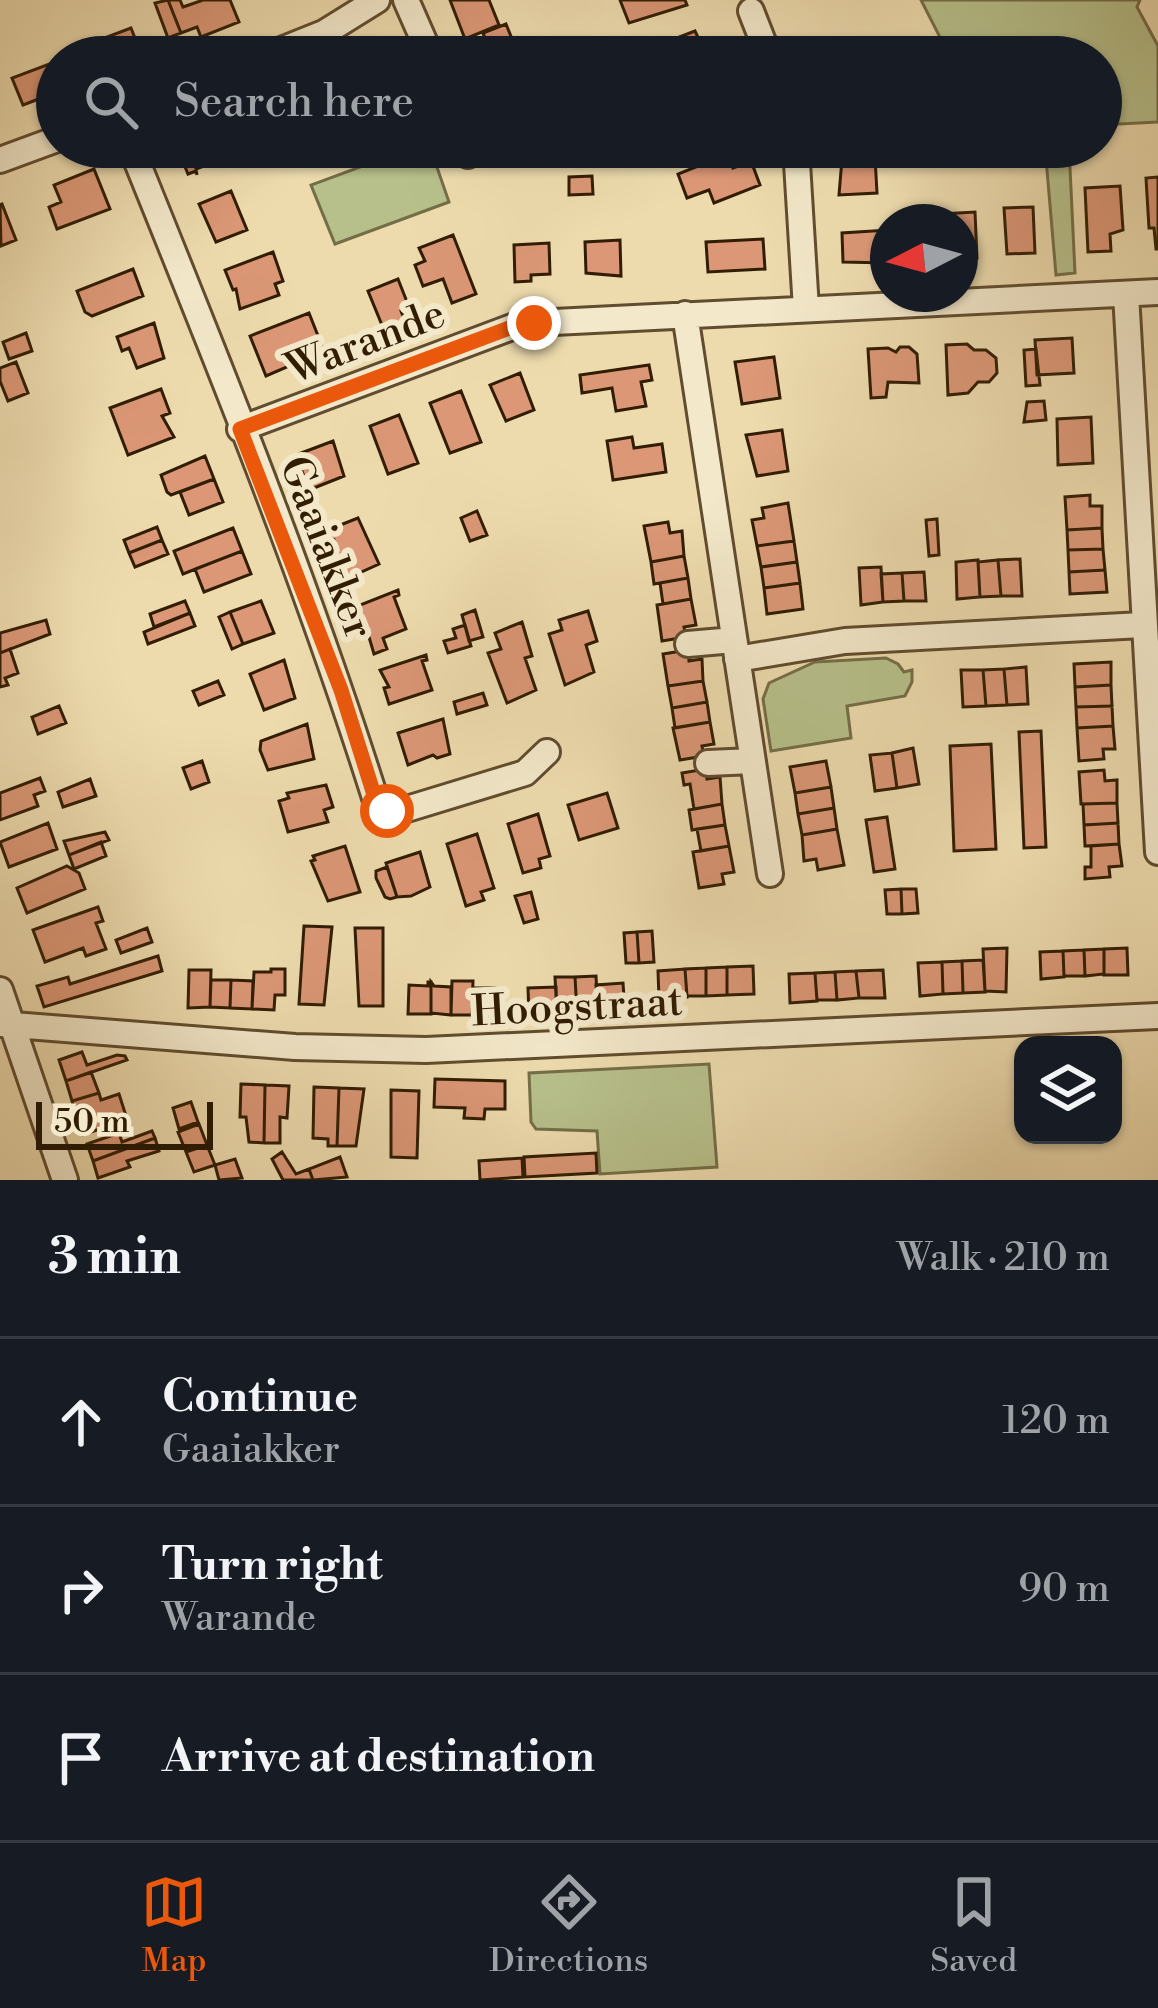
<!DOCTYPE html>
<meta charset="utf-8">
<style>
body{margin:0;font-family:"Libre Bodoni",serif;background:#20242c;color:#f1f3f6}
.controls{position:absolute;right:36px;bottom:36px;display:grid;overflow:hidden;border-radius:24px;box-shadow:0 3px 9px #0004}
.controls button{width:108px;height:108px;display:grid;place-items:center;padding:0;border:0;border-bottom:3px solid #363941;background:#171b24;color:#f1f3f6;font:60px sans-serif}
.compass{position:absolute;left:870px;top:204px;width:108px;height:108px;border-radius:50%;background:#171b24;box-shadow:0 3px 9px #0004;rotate:264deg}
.scale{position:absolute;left:36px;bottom:30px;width:177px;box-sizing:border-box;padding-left:12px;border:6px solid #311d03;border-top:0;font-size:33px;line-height:42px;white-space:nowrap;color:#311d03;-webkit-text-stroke:9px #f3e8ca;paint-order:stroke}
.stop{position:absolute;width:36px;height:36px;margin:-27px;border:9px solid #ea580c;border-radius:50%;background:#fff}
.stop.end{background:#ea580c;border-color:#fff;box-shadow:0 3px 12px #0008}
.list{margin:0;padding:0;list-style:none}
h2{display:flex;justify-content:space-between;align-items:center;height:156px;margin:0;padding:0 48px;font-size:51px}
h2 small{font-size:39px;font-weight:400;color:#9ea1a6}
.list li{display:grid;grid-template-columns:78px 1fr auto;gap:36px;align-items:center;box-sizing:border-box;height:168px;padding:0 48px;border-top:3px solid #363941}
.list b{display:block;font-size:45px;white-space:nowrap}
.list p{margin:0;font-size:39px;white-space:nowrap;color:#9ea1a6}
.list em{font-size:39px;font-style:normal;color:#9ea1a6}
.icon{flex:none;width:66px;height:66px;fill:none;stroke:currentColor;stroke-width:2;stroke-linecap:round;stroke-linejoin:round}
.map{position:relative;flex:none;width:1158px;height:1180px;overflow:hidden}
.search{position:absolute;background:#171b24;box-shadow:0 3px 9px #0004;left:36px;right:36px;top:36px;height:132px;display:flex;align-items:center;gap:30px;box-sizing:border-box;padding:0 42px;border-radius:66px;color:#9ea1a6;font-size:45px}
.sheet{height:660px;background:#171b24}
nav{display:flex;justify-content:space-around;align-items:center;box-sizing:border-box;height:168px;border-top:3px solid #363941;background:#171b24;font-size:33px;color:#9ea1a6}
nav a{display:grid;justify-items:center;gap:6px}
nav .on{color:#ea580c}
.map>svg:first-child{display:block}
</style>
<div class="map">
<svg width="1158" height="1180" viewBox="0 0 1158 1180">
<rect width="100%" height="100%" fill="#eddbae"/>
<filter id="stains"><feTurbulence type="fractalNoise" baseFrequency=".00167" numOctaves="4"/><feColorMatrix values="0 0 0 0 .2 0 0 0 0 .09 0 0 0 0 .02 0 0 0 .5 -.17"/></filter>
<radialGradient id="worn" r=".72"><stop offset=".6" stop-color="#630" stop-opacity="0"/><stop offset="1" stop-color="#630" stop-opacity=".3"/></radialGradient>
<path fill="#b7c08b" stroke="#746e47" stroke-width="3" d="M921 0H1140L1137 7 1158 46V122L1101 125V57H950Z
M414 147H430L449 202 335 244 311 185Z
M1045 147H1069L1075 273 1056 275Z
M886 658 898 664 904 672 912 670V682L905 696 847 706 851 738 771 751 763 699 769 683 815 662Z
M709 1064 717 1167 600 1174 597 1131 536 1129 531 1122 529 1073Z"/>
<path fill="#db9776" stroke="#311d03" stroke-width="3" d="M168 0H180L183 7 203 0H230L239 22 201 37 197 27 181 33Z
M168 0 181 33 168 38 155 3Z
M450 0H489L499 25 465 39Z
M620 0H685L687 5 629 23Z
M506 24 512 39 489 48 483 33Z
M131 28 142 56 97 57 91 43Z
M695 31 707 57H672L666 42Z
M52 63 57 92 23 105 12 78Z
M177 147H232L235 154 196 169 197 175 196 171 188 174Z
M728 154 733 168 751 161 760 185 714 203 709 190 687 198 678 174Z
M875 157 877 193 839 195 842 159Z
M94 169 110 209 57 229 49 207 61 202 54 185Z
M592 176 593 194 569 195V177Z
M1158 177V249H1156L1154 228H1149L1146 178Z
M1120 186 1123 230 1110 234 1111 251 1088 252 1085 188Z
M231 191 247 230 216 242 199 204Z
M2 204 16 240 1 246 0 205Z
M1033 207 1035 253 1007 254 1004 208Z
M975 212 977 258 960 259V222H941V214Z
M888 230V263L843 262 842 233Z
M453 235 476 294 452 303 443 279 423 286 415 265 425 261 419 248Z
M763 239 765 269 708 272 706 242Z
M620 240 621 276 586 273 585 242Z
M549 243 550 274 531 275V281L515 282 514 245Z
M273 252 283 281 275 284 279 295 240 309 236 289 233 290 225 270Z
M133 269 143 296 92 316 85 312 77 291Z
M398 279 409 307 401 311 405 321 384 330 368 291Z
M309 313 324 351 266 376 250 336Z
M154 323 164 358 137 368 129 348 122 351 117 337Z
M26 333 32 351 9 359 3 342Z
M1072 338 1074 373 1037 375 1035 340Z
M967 344 974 350H986L996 358 997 373 989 382H978L968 393 948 395 946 345Z
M900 347H909L917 354 919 383 888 382 886 397 871 398 868 349 888 348 896 352Z
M1036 349 1040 385 1026 386 1024 350Z
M774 357 780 398 742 404 735 362Z
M16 362 28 393 8 401 0 381V368Z
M649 365 652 380 641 382 646 406 616 411 612 388 582 393 580 375Z
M520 373 534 410 506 421 490 385Z
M161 389 170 413 162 416 174 437 128 455 110 408Z
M461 391 481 442 450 453 430 403Z
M1044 401 1046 420 1024 422 1027 402Z
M399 415 418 463 388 474 370 426Z
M1091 417 1093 463 1058 465 1057 419Z
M782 430 788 471 757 476 746 435Z
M632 437 634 448 662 444 666 472 613 480 607 441Z
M333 441 344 476 309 490 296 455Z
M205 456 214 479 171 495 167 492 161 475Z
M214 479 223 502 189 515 180 492Z
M1090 495V506H1102V528L1067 530 1065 497Z
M788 503 794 541 757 546 752 520 764 518 762 508Z
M477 511 487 535 470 541 461 518Z
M358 518 379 564 346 579 334 540 330 542 325 531Z
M937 519 939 555 929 556 926 520Z
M668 522 670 533 682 531 684 556 651 562 644 526Z
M157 527 162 540 129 553 124 540Z
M233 528 242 551 183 574 174 551Z
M1102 528 1103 549 1068 550 1067 530Z
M162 540 168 554 135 567 129 553Z
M794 541 797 562 761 567 757 546Z
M1103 549 1105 570 1069 572 1068 550Z
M242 551 251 574 204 592 195 569Z
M684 556 688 578 654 584 651 562Z
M1020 559 1022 596H1001L998 560Z
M978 560 980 597 957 599 956 562Z
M998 560 1001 596 980 597 978 562Z
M797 562 800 583 764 588 761 567Z
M881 567 883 602 861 605 859 568Z
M1105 570 1107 592 1070 594 1069 572Z
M924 572 926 601H904L902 573Z
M902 573 904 601 883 602 881 574Z
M688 578 691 599 663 604 660 583Z
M800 583 803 609 767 614 764 588Z
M398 590 399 595 394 597 406 629 383 638 387 649 374 654 364 620 360 622 355 607Z
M691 599 696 625 684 627 686 637 662 641 657 605Z
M185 601 190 613 154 627 150 614Z
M261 601 274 633 243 644 230 612Z
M475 610 483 637 469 641 462 615Z
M588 611 597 641 586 645 594 672 565 685 549 634 562 630 559 620Z
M230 612 243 644 232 649 219 617Z
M190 613 195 626 148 644 144 632Z
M46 620 50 634 0 653V633Z
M522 622 532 656 525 658 536 690 507 703 488 653 501 649 495 633Z
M465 625 471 646 448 653 444 641 456 638 453 629Z
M10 649 18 673 5 678 8 685 0 687V653Z
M688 650 689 661 702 659 703 681 668 686 663 654Z
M426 655 427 660 422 661 432 690 389 704 384 688 389 687 380 670Z
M284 660 295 698 264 710 250 674Z
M1111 662V685L1075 687 1074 664Z
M1026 667 1028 704 1007 705 1004 669Z
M1004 669 1007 705 986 706 983 670Z
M961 670H983L986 706 963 707Z
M218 681 224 695 199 705 193 691Z
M703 681 707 702 672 708 668 686Z
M1111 685 1112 706 1076 707 1075 687Z
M483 693 487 705 457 714 454 702Z
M707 702 710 722 675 728 672 708Z
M59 706 66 723 38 734 32 717Z
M1112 706 1113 726 1077 728 1076 707Z
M443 719 450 754 437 758 433 755 408 765 398 733Z
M710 722 714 744 702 746 704 756 680 760 673 728Z
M307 724 314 759 268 770 260 750 261 741Z
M1113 726 1115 749H1103L1104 759 1079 761 1077 728Z
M1041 731 1046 847 1024 848 1019 732Z
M991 744 996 849 954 851 950 746Z
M913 748 919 784 897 788 892 753Z
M892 753 897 788 875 791 870 755Z
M202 761 209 782 191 789 183 768Z
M826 761 831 787 795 793 790 767Z
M706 769 707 779 720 777 722 804 694 809 690 784 684 785 682 773Z
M1104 770 1105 781 1117 780V803L1081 804 1079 772Z
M40 778 45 791 34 795 38 806 0 820V793Z
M90 779 96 796 63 807 58 792Z
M326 785 333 807 324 810 328 822 288 832 279 801 289 798 287 793Z
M831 787 834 808 798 814 795 793Z
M607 793 618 828 579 840 568 805Z
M1117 803 1118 823 1084 825 1083 804Z
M722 804 725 825 692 830 689 810Z
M834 808 837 829 802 835 798 814Z
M538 814 550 856 539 859 541 868 523 873 508 824Z
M887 817 895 869 874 872 866 820Z
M48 823 57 849 9 867 0 842Z
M1118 823 1119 844 1085 846 1084 825Z
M725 825 729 846 701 851 697 829Z
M837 829 844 865 818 870 816 859 804 861 802 835Z
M105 832 109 840 69 855 64 841Z
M477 834 494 888 481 892 484 900 466 906 447 844Z
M101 842 106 856 74 869 69 855Z
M1119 844 1122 866 1109 867 1110 877 1085 879V867H1091V846Z
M345 846 360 892 328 901 311 861 315 860 313 856Z
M729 846 734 872 722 874 724 884 699 888 693 852Z
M420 852 430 887 411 896 397 897 386 863Z
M67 866 79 873 85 889 27 913 17 888Z
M387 867 397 897 390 899 385 897 376 878V871Z
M901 889 902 914H887L885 890Z
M901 889H916L918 913 902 914Z
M531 892 538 919 524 923 515 896Z
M98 907 103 921 96 923 106 949 86 956 83 948 45 962 33 930Z
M304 926 332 927 324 1005 299 1004Z
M147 928 152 942 121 953 116 940Z
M355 928H383V1006H359Z
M652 931 654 962 639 963 637 932Z
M637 932 639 963H626L624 933Z
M1007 948 1006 992 985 991 983 949Z
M1127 948 1128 975H1104V949Z
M1104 949V974L1085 976 1084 950Z
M1084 950 1085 976H1064L1063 951Z
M1063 951 1064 977 1041 979 1040 952Z
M158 956 162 971 44 1007 37 986 68 977 70 984Z
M983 960 985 992 963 993 962 961Z
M962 961 963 993 943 994 942 962Z
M942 962 943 994 920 996 918 963Z
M753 966 754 994 727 995V967Z
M727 967V995L706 996V968Z
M706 968V996H687L685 969Z
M271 969H285V995H275L274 1010 252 1009 254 972H271Z
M685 969 687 997 659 999 658 971Z
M189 970H211L210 1007 188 1008Z
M883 970 885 998H859L856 971Z
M856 971 859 998 837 1000 835 972Z
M835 972 837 1000H817L815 973Z
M815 973 817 1001 790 1003 789 974Z
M596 976 598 1012 577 1013 575 977Z
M555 977H575L577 1013H557Z
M211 980H231L230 1008 210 1007Z
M231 980 253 981 252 1009 230 1008Z
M452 981H473L472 1015H451Z
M428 982H431V1014H408L409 985 428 986Z
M431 982 434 986 451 987V1015L431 1013Z
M623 983 625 1011H598L596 985Z
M556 987 557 1014 529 1016 528 988Z
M473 988H495L494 1017 472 1014Z
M82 1052 87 1065 117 1055 125 1056 127 1060 66 1081 59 1060Z
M91 1072 99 1093 72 1101 66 1081Z
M435 1079 505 1081V1109H485L484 1119 464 1118 465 1108 434 1107Z
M241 1084 265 1085 264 1143 249 1142 246 1117H240Z
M265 1085 289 1086 287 1118 280 1117V1143H264Z
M314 1087 339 1088 337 1146H328V1139L313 1138Z
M339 1088 364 1089 356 1146H337Z
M391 1090 419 1091 417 1158 391 1157Z
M99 1093 101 1100 119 1094 127 1119 83 1135 72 1101Z
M191 1102 198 1122 179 1129 173 1108Z
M199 1124 207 1145 186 1152 178 1132Z
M152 1131 155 1138 93 1161 87 1144 119 1133 122 1142Z
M155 1138 159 1151 127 1161 130 1167 98 1178 93 1161Z
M207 1145 215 1165 194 1172 186 1152Z
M282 1152 296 1174 309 1169 313 1180H283L272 1159Z
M596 1153 597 1173 525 1177 524 1157Z
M340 1157 347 1177 313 1180 309 1169Z
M522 1158 523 1177 480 1180 479 1161Z
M235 1159 242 1178 219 1180 215 1165Z"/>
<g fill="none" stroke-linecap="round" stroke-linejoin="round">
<g stroke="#604c2e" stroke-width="30">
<path id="minor" d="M406 0 431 57
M751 11 769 57
M264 57 324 33 377 0
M131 147C218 362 306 579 376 801L387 811 397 812 525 773 547 752
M465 147 468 155
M796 147 806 309
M0 160 57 139
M1126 294 1158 852
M685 314 770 874
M240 429 512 327 534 323 1158 292
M688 644 734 640
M737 659 845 641 1142 625
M708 763 753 761
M0 990 65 1180
M0 1024 295 1047 426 1050 1158 1016"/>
</g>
<use href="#minor" stroke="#f3e8ca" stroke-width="24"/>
</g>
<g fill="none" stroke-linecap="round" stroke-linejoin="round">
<path stroke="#ea580c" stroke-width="15" d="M387 811 376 801 341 690 240 429 512 327 534 323"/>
</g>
<g text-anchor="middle" stroke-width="12" stroke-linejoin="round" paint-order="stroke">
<g font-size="42" fill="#311d03" stroke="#f3e8ca">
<text transform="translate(365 340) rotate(-21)" y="15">Warande</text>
<text transform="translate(328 547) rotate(69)" y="15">Gaaiakker</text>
<text transform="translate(577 1005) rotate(-3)" y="15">Hoogstraat</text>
</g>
</g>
<rect width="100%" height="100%" filter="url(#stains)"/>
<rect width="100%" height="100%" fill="url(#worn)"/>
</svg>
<div class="controls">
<button><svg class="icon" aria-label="layers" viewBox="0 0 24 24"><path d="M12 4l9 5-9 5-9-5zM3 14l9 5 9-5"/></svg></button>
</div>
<svg class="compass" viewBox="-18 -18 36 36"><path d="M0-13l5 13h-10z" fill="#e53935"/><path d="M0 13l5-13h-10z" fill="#9ea1a6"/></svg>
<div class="scale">50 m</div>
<div class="stop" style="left:387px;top:811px"></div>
<div class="stop end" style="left:534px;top:323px"></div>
<div class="search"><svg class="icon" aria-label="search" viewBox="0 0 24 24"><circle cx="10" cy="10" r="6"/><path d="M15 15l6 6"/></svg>Search here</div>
</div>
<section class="sheet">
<h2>3 min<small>Walk · 210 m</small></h2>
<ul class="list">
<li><svg class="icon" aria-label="ahead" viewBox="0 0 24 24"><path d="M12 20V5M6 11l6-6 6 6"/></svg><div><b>Continue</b><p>Gaaiakker</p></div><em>120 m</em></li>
<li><svg class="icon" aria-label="right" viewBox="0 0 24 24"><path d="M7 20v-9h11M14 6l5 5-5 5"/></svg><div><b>Turn right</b><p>Warande</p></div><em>90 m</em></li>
<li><svg class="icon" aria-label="arrive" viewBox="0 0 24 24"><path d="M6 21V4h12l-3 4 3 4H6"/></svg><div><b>Arrive at destination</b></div></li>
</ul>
</section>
<nav>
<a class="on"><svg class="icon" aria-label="map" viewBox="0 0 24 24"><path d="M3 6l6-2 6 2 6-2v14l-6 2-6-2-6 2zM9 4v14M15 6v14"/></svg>Map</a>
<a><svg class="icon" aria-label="directions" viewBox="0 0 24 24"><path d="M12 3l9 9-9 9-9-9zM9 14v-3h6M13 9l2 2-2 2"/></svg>Directions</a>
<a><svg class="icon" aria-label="saved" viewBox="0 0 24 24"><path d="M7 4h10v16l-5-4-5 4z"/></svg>Saved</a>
</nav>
